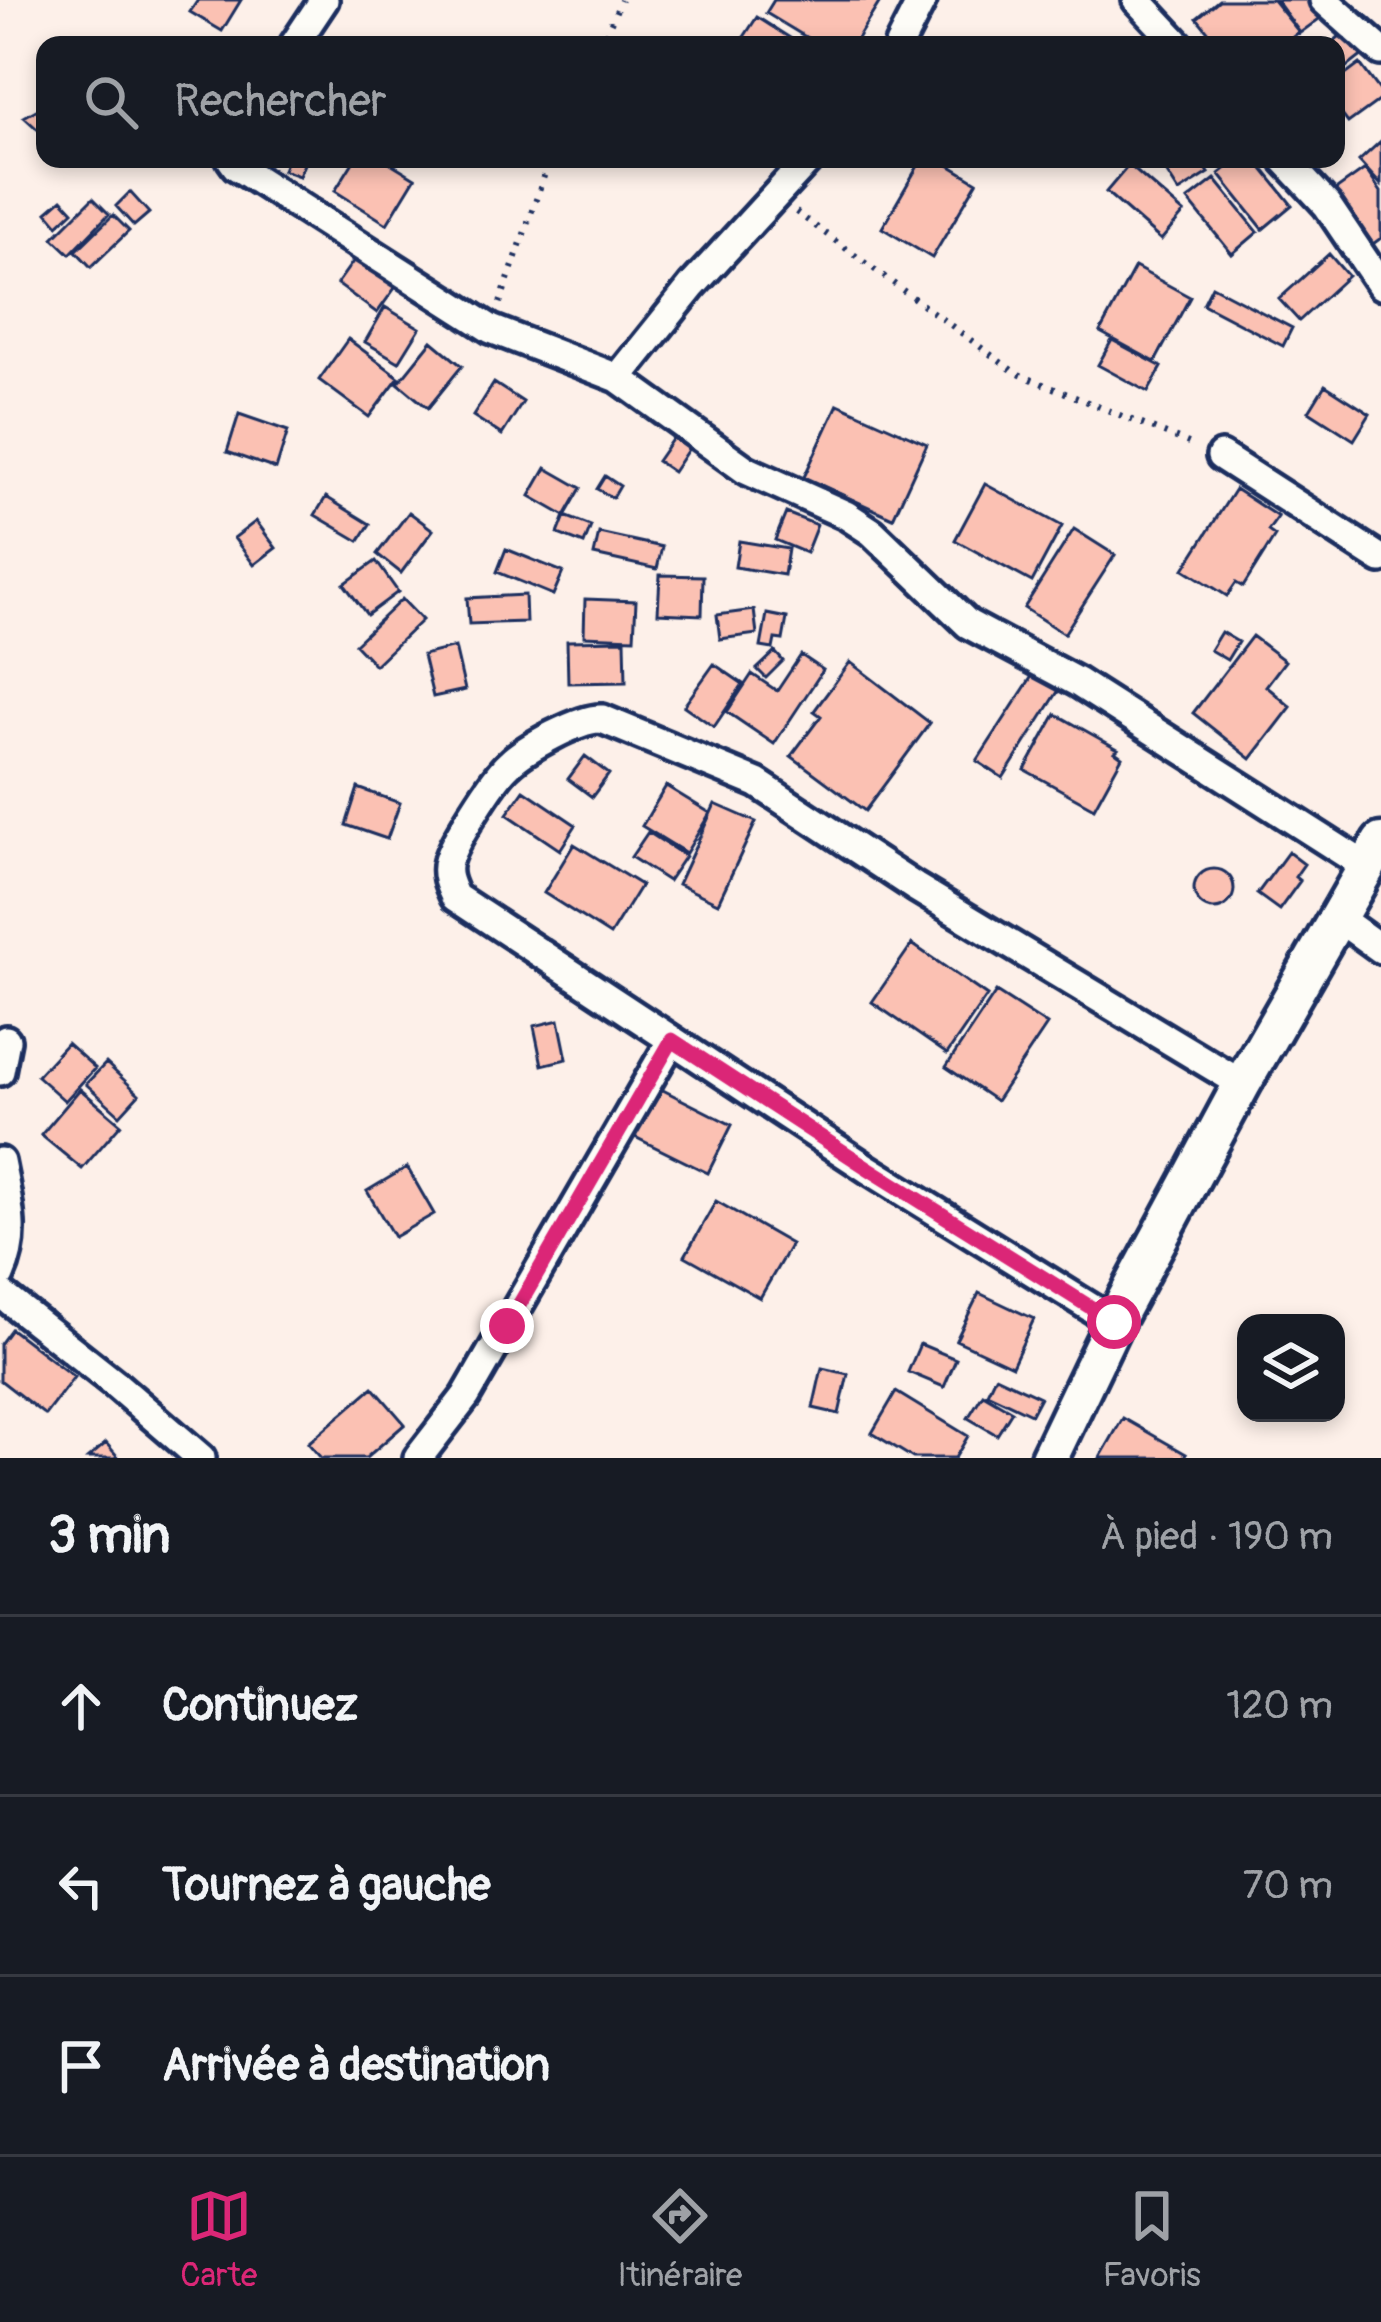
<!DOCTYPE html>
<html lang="fr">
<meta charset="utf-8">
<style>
body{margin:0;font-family:Pangolin,sans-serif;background:#20242c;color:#f1f3f6}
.controls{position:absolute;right:36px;bottom:36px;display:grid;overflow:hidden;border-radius:24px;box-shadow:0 6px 18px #0003}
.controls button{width:108px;height:108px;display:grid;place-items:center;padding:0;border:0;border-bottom:3px solid #363941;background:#171b24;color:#f1f3f6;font:60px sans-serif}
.stop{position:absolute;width:36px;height:36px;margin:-27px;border:9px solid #db2777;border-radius:50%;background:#fff}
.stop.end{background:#db2777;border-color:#fff;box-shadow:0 3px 12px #0008}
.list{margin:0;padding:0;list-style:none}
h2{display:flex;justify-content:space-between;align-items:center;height:156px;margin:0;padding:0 48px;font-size:51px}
h2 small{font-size:39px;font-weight:400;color:#9ea1a6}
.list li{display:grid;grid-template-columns:78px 1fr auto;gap:36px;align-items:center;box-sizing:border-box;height:180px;padding:0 48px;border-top:3px solid #363941}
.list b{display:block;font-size:45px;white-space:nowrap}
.list em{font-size:39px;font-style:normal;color:#9ea1a6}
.icon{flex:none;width:66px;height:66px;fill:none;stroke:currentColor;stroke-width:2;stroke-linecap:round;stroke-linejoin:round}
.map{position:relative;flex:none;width:1381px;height:1458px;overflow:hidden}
.search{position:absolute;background:#171b24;box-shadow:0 6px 18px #0003;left:36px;right:36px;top:36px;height:132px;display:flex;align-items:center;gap:30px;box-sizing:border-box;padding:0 42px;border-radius:24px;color:#9ea1a6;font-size:45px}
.sheet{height:696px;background:#171b24}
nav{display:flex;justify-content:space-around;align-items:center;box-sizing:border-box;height:168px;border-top:3px solid #363941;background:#171b24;font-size:33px;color:#9ea1a6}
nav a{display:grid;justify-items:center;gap:6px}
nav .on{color:#db2777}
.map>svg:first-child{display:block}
</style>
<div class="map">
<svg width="1381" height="1458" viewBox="0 0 1381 1458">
<rect width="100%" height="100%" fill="#fdf0e9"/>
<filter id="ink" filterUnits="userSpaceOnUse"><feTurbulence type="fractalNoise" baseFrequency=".00833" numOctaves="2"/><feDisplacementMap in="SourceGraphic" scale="24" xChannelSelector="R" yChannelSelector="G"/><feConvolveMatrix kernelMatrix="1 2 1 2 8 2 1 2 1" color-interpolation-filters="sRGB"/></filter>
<g filter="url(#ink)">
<path fill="#fbc1b3" stroke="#1b2f5e" stroke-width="3" d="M198 0H241L222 31 190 12Z
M774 0H881L853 45H819L766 13Z
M1219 0H1273L1299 32 1283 45H1219L1197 18Z
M1276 0H1310L1322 17 1300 33Z
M757 17 801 45H743L740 43Z
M1350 28 1368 51 1336 76V45H1329Z
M1360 64 1381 92V99L1348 123 1336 107V82Z
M45 105V136L24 117Z
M1381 141V185L1359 161Z
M287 159H306L299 176 283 170Z
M355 159H384L415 178 387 224 335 191Z
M922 159H939L977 182 932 258 882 228Z
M1158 159H1200L1209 173 1179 192Z
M1238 159H1255L1292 205 1263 229 1219 174Z
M1129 165 1184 213 1161 240 1106 192Z
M1365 169 1381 192V238L1373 244 1334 191Z
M1215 179 1258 232 1232 254 1188 200Z
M130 192 149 213 134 226 116 206Z
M93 198 109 214 70 254 53 238Z
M62 199 73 211 58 225 47 212Z
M113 215 129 231 91 267 76 251Z
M1329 254 1348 276 1299 321 1279 299Z
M357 256 397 285 377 313 337 284Z
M1135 267 1190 297 1155 362 1100 332Z
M1212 286 1292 328 1283 346 1203 304Z
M385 307 420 328 399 362 365 342Z
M348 339 399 377 369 417 319 380Z
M1112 340 1162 367 1148 392 1098 365Z
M432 341 462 366 428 408 398 383Z
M494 383 523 402 502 435 473 416Z
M1325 385 1370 414 1354 440 1309 411Z
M838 404 927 444 893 518 804 477Z
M239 414 288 431 276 469 227 452Z
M673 438 689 448 673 472 657 461Z
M546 468 581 488 565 516 530 496Z
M605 476 620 486 613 498 597 489Z
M985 484 1062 526 1032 582 955 540Z
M1235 489 1278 517 1268 531 1275 536 1243 587 1236 583 1227 596 1184 569Z
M326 497 370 524 359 541 315 515Z
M409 512 433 530 401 573 377 554Z
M786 513 817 525 806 553 775 540Z
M565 516 591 526 584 544 558 534Z
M256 521 276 548 254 565 234 538Z
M1074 529 1115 555 1064 634 1024 608Z
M599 533 662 547 657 569 594 555Z
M739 541 788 549 784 575 735 567Z
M506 549 563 572 553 595 497 572Z
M376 561 398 592 367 615 344 584Z
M660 575 703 576 702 615 658 613Z
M525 595 526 622 469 624 467 598Z
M402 599 422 620 375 665 355 644Z
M585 599 636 601 634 638 584 636Z
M754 610 757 634 720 639 717 615Z
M767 614 787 618 783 640 775 639 773 649 761 647Z
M1221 632 1238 642 1227 660 1210 650Z
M1252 636 1285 661 1266 686 1291 707 1251 759 1193 713Z
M625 640 626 682 568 683 567 641Z
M455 647 465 690 433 697 423 655Z
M775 652 783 661 766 678 757 669Z
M801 655 823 670 774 744 727 712 752 674 777 691Z
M850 662 930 723 865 811 791 756 821 716 814 711Z
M714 664 743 684 714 727 684 706Z
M1036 670 1061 687 1003 778 977 761Z
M1056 714 1118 749 1115 752 1122 757 1094 808 1025 770Z
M585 756 609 774 592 797 568 779Z
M666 786 710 813 686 853 642 826Z
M358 788 400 803 387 839 346 825Z
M524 790 576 825 560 850 507 814Z
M715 804 756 822 718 903 678 884Z
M648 832 685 856 668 881 631 857Z
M574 844 641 885 610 935 544 893Z
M1288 852 1304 864 1295 877 1300 881 1279 910 1257 894Z
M1194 889a20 20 0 1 1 40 0a20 20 0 1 1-40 0Z
M912 944 987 996 947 1054 872 1002Z
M996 992 1047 1025 996 1101 946 1067Z
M559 1020 567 1059 542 1065 534 1026Z
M67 1043 95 1068 65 1101 37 1076Z
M106 1063 139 1094 120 1115 86 1084Z
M651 1084 732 1125 708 1173 627 1133Z
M80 1089 121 1124 82 1169 41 1135Z
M407 1167 434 1214 394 1237 367 1191Z
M716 1201 791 1244 760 1298 685 1256Z
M979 1293 1034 1319 1012 1366 956 1340Z
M11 1329 74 1377 45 1415 0 1380V1344Z
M920 1344 956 1359 944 1387 908 1372Z
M822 1368 848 1374 839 1414 813 1408Z
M995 1376 1040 1397 1031 1414 987 1393Z
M373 1387 405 1424 366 1458H321L308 1443Z
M896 1392 968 1436 955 1458H913L872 1433Z
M983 1394 1012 1411 997 1435 968 1418Z
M1123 1418 1186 1454 1183 1458H1100Z
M106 1443 119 1458H88Z"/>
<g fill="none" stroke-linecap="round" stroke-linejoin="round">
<g stroke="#1b2f5e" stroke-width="36">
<path id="street" d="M1137 0 1179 45
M1324 0 1381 51
M294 45 324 0
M899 45 922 0
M231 159 236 166 491 329 618 378 746 470 846 515 872 532 968 624 1077 682 1367 867
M1284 159 1327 205 1381 285
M618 378 692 286 809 159
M1221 456 1381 559
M1338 918 1381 949
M0 1071 6 1040
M0 1162C8 1203 18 1236 0 1275
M0 1293 114 1383 201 1458
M1114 1322 868 1169 455 897C450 886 444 874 448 861 453 842 494 777 509 764 524 749 581 717 602 719L757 783 915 887 1242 1084
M418 1458 466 1396 672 1040"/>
</g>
<g stroke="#1b2f5e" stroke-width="45">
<path id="secondary" d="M1049 1458 1114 1322 1242 1084 1381 842"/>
</g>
<path stroke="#1b2f5e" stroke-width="6" stroke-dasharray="3 9" stroke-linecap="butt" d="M601 45 621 0
M796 212 1016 373 1196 446
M500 303 550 159"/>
<use href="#street" stroke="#fdfcf7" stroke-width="27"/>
<use href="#secondary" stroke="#fdfcf7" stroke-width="36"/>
</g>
</g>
<g fill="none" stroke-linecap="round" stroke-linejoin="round" filter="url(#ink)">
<path stroke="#db2777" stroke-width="15" d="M507 1326 672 1040 868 1168 1114 1322"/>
</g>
</svg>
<div class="controls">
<button><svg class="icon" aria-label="layers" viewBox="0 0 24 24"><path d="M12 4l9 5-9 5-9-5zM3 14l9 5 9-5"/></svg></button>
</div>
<div class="stop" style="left:1114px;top:1322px"></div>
<div class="stop end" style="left:507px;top:1326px"></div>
<div class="search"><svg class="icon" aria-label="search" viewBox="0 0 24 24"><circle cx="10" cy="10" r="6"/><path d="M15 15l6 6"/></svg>Rechercher</div>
</div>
<section class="sheet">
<h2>3 min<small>À pied · 190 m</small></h2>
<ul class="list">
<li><svg class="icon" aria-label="ahead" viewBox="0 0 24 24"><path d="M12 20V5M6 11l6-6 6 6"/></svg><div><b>Continuez</b></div><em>120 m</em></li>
<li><svg class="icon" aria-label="left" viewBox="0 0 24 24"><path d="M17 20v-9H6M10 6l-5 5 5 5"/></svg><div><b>Tournez à gauche</b></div><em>70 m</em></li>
<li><svg class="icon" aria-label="arrive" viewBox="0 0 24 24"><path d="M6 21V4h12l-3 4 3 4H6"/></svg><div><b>Arrivée à destination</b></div></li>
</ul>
</section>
<nav>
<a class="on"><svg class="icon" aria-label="map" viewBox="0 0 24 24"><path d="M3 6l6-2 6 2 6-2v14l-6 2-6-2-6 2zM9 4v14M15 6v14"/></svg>Carte</a>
<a><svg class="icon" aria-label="directions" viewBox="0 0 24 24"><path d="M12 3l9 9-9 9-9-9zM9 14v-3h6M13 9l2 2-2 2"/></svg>Itinéraire</a>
<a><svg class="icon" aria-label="saved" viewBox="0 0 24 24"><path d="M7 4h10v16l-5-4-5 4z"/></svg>Favoris</a>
</nav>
